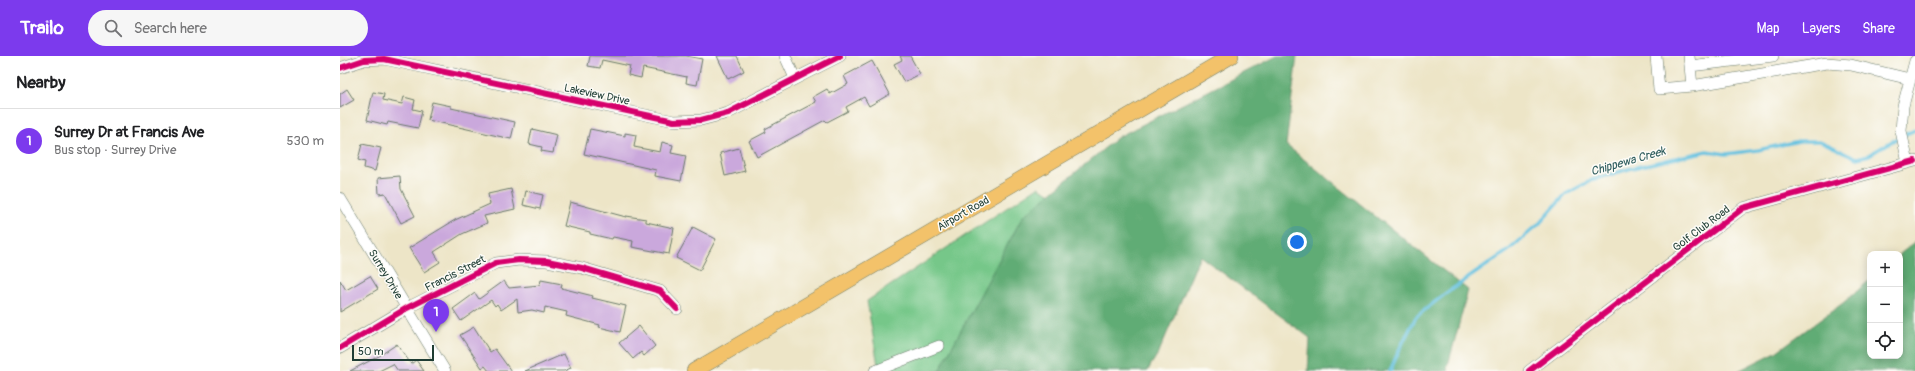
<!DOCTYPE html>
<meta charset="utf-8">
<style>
body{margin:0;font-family:Pangolin,sans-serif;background:#f6f6f6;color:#202124}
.controls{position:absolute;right:12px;bottom:12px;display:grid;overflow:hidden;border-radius:8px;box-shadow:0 2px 10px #0003}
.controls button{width:36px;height:36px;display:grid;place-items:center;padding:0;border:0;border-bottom:1px solid #e0e0e0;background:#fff;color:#202124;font:20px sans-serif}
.scale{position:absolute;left:12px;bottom:10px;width:82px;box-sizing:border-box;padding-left:4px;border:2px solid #1f3d34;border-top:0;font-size:11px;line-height:14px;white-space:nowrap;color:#1f3d34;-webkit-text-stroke:3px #fdfcf7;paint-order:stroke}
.you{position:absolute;left:957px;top:186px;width:14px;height:14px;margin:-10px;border:3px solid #fff;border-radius:50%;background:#1a73e8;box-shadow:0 0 0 6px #1a73e833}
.badge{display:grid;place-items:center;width:26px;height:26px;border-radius:50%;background:#7c3aed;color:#fff;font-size:13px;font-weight:700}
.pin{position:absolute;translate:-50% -33px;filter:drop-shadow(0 1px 2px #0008)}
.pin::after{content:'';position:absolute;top:21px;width:14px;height:12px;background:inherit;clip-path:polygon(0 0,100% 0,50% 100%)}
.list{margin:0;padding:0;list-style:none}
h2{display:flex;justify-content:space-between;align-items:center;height:52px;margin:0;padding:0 16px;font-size:17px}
h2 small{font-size:13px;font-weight:400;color:#757577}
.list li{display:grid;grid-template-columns:26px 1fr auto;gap:12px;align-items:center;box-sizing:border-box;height:64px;padding:0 16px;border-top:1px solid #e0e0e0}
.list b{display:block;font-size:15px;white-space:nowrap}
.list p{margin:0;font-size:13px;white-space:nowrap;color:#757577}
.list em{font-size:13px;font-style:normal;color:#757577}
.icon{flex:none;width:22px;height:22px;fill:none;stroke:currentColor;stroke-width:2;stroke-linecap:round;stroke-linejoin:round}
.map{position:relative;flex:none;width:1575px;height:315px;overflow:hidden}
header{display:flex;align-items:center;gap:24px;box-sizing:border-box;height:56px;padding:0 20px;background:#7c3aed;color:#fff}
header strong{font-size:19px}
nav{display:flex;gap:22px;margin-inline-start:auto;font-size:14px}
.search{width:280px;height:36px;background:#f6f6f6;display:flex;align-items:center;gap:10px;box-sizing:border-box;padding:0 14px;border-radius:22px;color:#757577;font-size:15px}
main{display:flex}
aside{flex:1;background:#fff}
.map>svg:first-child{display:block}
</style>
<header>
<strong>Trailo</strong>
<div class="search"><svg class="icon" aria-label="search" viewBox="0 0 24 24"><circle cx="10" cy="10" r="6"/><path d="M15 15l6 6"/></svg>Search here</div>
<nav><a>Map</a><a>Layers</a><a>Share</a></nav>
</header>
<main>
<aside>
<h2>Nearby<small></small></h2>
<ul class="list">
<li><span class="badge">1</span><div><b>Surrey Dr at Francis Ave</b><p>Bus stop · Surrey Drive</p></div><em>530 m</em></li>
</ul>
</aside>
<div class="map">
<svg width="1575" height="315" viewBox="0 0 1575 315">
<rect width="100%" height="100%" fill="#fdfcf7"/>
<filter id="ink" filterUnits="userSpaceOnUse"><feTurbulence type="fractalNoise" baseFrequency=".025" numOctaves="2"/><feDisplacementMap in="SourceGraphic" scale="8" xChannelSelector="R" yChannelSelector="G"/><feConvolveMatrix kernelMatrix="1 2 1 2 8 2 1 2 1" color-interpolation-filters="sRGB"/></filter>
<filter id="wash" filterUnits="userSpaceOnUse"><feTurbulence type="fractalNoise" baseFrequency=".012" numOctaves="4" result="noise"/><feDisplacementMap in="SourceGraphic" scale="16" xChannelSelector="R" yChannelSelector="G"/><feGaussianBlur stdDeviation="0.9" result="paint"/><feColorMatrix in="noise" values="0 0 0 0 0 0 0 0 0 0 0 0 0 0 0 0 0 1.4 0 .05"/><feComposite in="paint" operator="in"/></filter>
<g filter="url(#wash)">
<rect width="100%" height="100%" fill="#ede5c7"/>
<path fill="#76c789" stroke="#4a825e" d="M698 131 852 215 808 315H539L527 245Z"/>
<path fill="#60ac75" stroke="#407454" d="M937 0H957L946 89 1128 234 1107 313 1109 315H968L970 282 860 200 819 296 807 315H599L683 160 778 81Z
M1575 186V315H1398L1436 296 1503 247 1530 224V300H1560V198Z"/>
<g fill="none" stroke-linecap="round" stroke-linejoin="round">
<path stroke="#61c0df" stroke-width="3.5" d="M1050 315 1061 290 1076 261 1105 238 1169 194 1198 169 1226 138 1252 124 1292 112 1367 95 1386 98 1418 94 1459 85H1480L1517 102 1529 99 1559 81 1575 74"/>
</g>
<g id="blocks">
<path fill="#caa8dc" d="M250 0H346L362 3 357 29 346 27 347 21 303 12 301 22 288 19 290 10 262 4 260 12 248 10Z
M377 0H397L404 15 388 23Z
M560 0H570L580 18 564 26 554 8 562 4Z
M532 5 550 38 529 50 524 41 506 51 508 55 487 66 485 64 417 101 409 85 426 76 425 73 476 46 473 41 487 33 490 38 508 28 504 20Z
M7 33 14 44 0 52V38Z
M33 36 44 38 43 44 62 48 64 41 75 44 73 53 82 55 78 72 48 66 47 69 27 64Z
M92 46 111 50V52L175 66 171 83 88 64Z
M192 73 217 79 213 97 201 95 202 91 189 88Z
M250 73 285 80V77L296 79 294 91 320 96 322 86 333 89 331 97 346 100 341 125 315 120 316 114 244 98Z
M22 88 41 92 35 115 24 112 25 106 18 104Z
M399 92 405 115 385 120 380 97Z
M60 120 61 133 75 160 61 167 45 137 39 138 38 122Z
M171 133 175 153 144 160 147 167 122 178 94 196 100 206 84 216 69 192 115 164 150 148 148 138Z
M186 135 203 139 200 153 183 149Z
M230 146 286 161V160L306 163V166L334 172 329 198 292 191 293 185 273 181 272 183 250 178V176L224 170Z
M353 171 376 183 360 214 336 202Z
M30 220 38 233 0 256V224L6 234Z
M201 224 222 228 221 232 253 240 252 242 286 250 280 276 259 271 260 269 226 260 227 256 205 251 204 257 192 254 178 256 177 243 161 254 157 248 155 250 151 244 121 265 113 253 135 237 139 243 164 225 169 232 200 229Z
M299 270 315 290 304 300 301 296 293 303 279 287Z
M134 271 150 296 155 293 171 315H149L145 310 142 312 120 279Z
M57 288 71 308 76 304 84 315H58L53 308 39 315H10L39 300Z
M224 298 231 312 224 315H185Z"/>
</g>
</g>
<g filter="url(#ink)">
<use href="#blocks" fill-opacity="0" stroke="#677867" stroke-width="1"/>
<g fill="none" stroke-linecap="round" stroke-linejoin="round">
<g stroke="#677867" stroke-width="12">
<path id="minor" d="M445 0 455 22
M1316 0 1319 33 1352 30
M1349 0 1352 30 1487 7 1511 9 1570 23
M1350 10 1433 0
M0 12 24 4 44 3 334 65 361 64 388 57 500 0
M1568 107 1561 75 1563 50 1575 5
M0 142 105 315
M0 292 67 252 156 207 179 204 207 205 242 212 320 235 337 253
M535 315 599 290
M1189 315 1403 152 1575 105"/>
</g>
<g stroke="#677867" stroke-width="16">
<path id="major" d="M354 315 891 0"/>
</g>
<use href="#minor" stroke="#fff" stroke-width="11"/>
<use href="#major" stroke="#f3c26a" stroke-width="15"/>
<g stroke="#fdfcf7" stroke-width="8">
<path id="cycleway" d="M0 12 24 4 44 3 334 65 361 64 388 57 500 0
M0 292 67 252 156 207 179 204 207 205 242 212 320 235 337 253
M1189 315 1403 152 1575 105"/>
</g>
<use href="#cycleway" stroke="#d6006c" stroke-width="6"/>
</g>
</g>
<g text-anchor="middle" stroke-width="3" stroke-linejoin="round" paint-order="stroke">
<g font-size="11" fill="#1f3d34" stroke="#fdfcf7">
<text transform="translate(257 38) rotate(12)" y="4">Lakeview Drive</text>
<text transform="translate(623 157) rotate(-30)" y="4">Airport Road</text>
<text transform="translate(1361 172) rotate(-37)" y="4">Golf Club Road</text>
<text transform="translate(115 217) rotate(-27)" y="4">Francis Street</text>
<text transform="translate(46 218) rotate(59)" y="4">Surrey Drive</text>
</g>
<g font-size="12" font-style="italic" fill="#305e5f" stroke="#fdfcf7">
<text transform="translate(1288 105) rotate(-16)" y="4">Chippewa Creek</text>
</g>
</g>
</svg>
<div class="controls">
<button>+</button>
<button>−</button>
<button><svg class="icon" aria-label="locate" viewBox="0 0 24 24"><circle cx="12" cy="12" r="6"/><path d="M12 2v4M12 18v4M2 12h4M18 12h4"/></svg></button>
</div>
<div class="scale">50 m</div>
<div class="you"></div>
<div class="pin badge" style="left:96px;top:276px">1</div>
</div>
</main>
